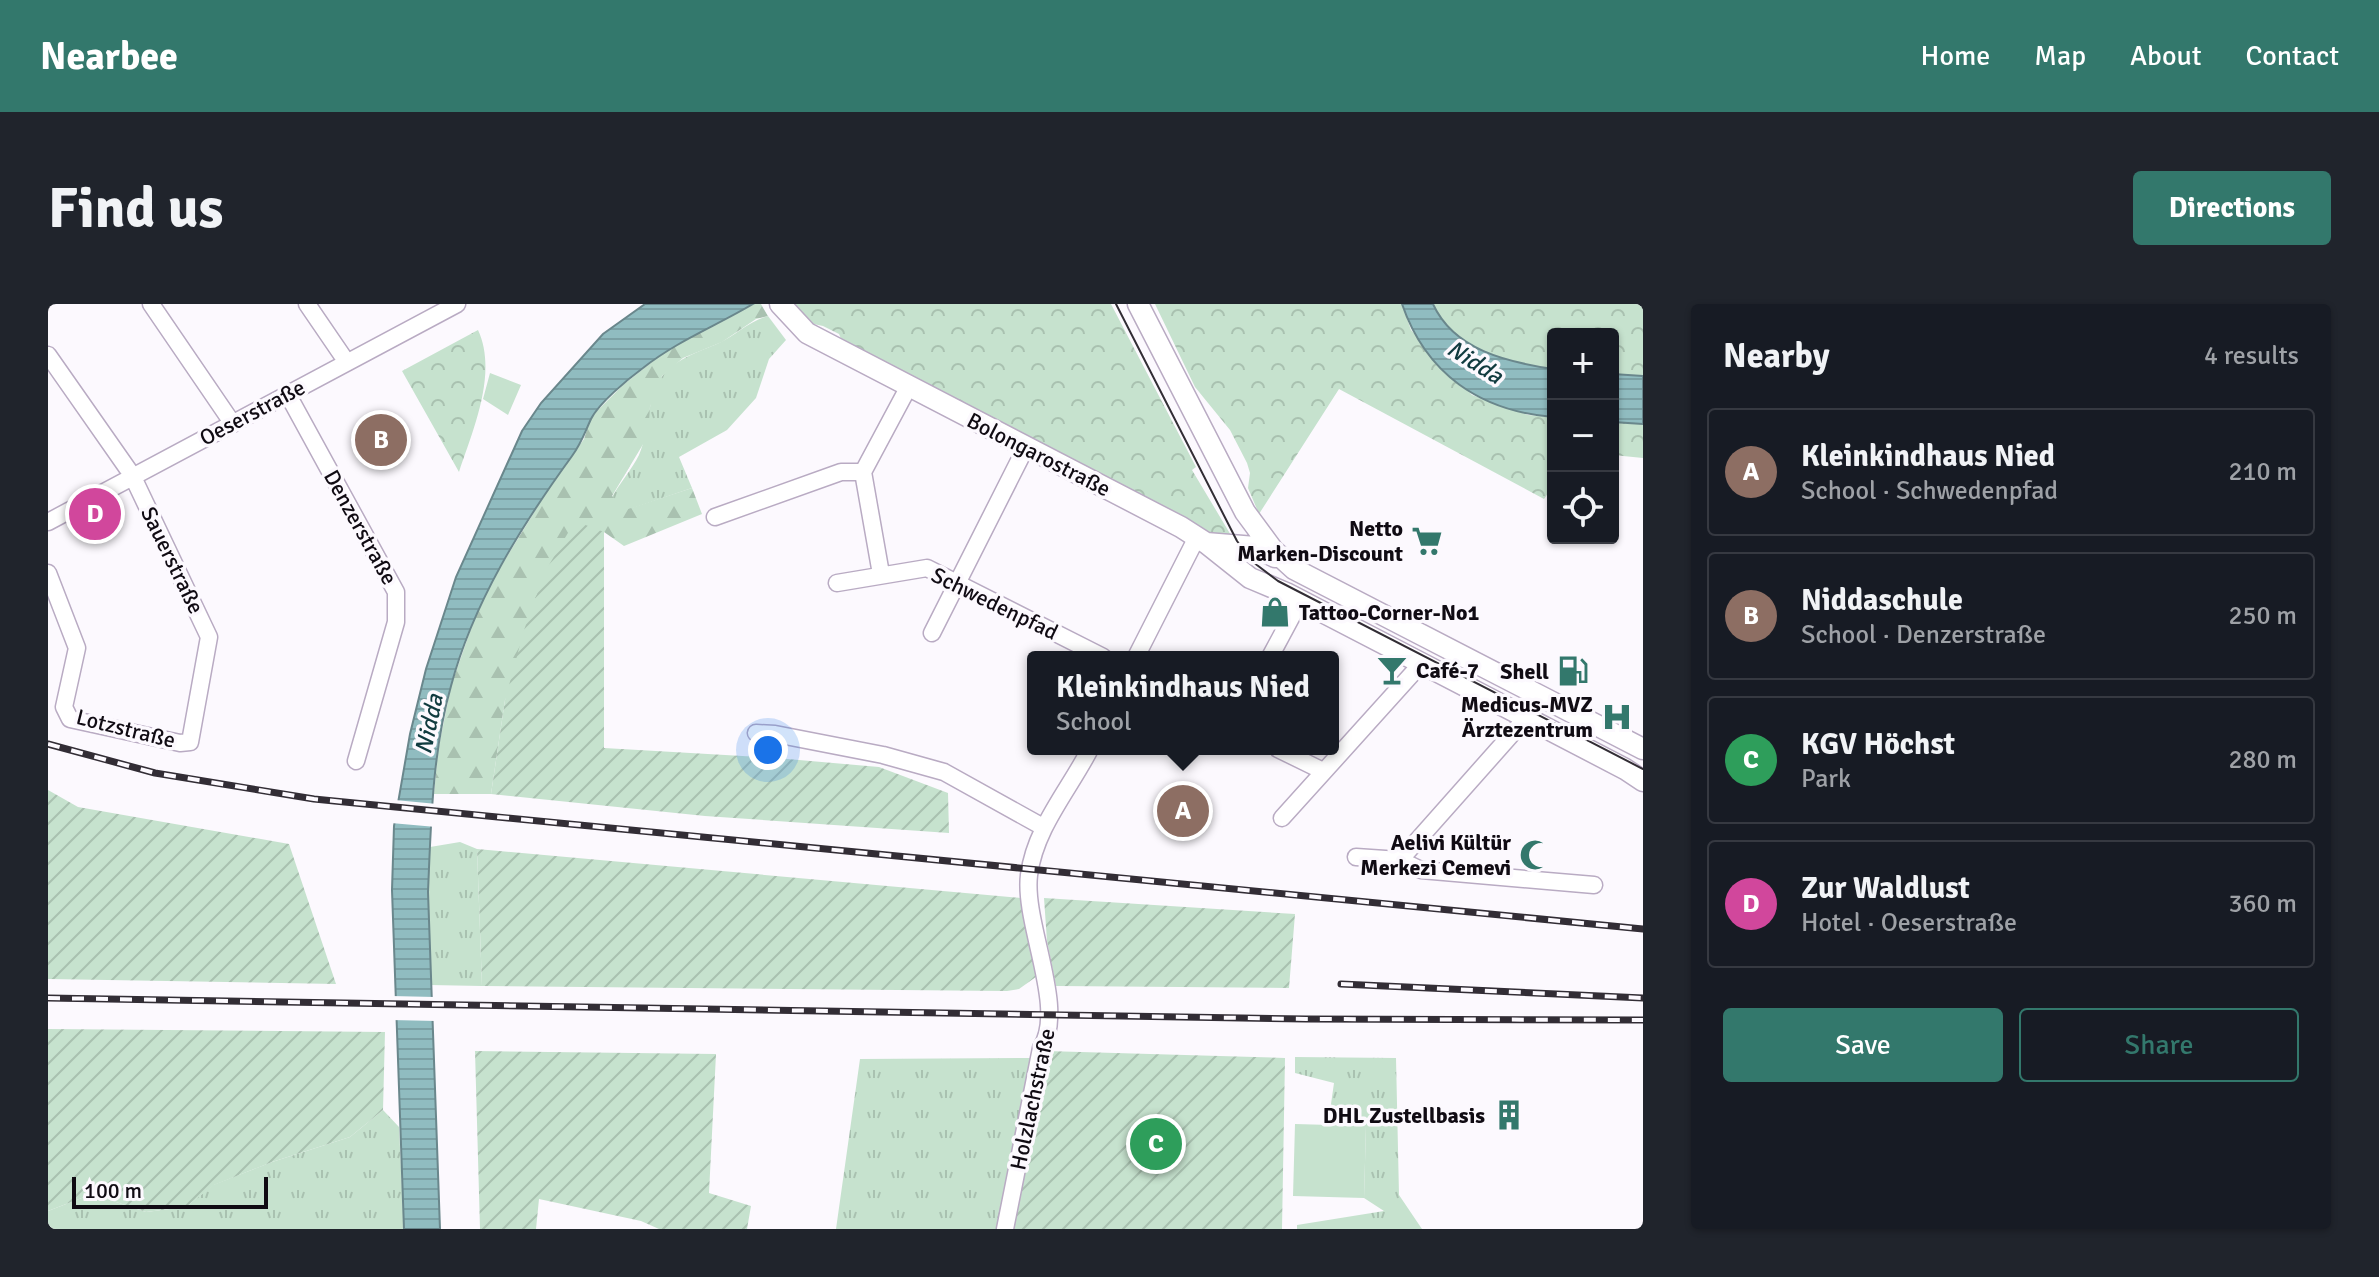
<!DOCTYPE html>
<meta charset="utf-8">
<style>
body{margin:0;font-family:Signika,sans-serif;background:#20242c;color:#f1f3f6}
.controls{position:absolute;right:24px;top:24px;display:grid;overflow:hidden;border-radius:8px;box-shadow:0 2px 6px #0004}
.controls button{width:72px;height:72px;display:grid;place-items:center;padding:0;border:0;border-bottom:2px solid #363941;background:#171b24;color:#f1f3f6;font:40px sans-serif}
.scale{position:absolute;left:24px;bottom:20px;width:196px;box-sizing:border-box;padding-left:8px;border:4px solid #100b13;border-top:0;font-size:22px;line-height:28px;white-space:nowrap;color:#100b13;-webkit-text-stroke:6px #fcf9fe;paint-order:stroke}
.you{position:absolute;left:720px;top:446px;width:28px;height:28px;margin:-20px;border:6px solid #fff;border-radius:50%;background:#1a73e8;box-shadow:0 0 0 12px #1a73e833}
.badge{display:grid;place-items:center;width:52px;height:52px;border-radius:50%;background:#33786c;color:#fff;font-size:26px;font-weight:700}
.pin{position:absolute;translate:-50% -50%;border:4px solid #fff;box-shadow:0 2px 8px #0006}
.popup{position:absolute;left:979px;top:347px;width:312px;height:104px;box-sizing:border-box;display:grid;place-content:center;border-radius:8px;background:#171b24;filter:drop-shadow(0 2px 6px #0005);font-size:26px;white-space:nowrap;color:#9ea1a6}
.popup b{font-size:30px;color:#f1f3f6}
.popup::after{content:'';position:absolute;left:50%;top:100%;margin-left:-16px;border:16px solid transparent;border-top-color:#171b24}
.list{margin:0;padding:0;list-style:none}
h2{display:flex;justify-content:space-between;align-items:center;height:104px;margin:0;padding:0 32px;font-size:34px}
h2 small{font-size:26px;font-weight:400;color:#9ea1a6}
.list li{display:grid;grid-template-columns:52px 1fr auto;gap:24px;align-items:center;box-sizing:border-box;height:128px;margin:0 16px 16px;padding:0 16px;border:2px solid #363941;border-radius:8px}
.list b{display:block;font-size:30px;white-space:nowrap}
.list p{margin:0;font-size:26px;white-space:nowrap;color:#9ea1a6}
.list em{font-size:26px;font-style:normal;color:#9ea1a6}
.actions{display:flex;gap:16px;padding:24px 32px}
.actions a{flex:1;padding:18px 0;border:2px solid #33786c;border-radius:8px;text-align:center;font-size:28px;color:#33786c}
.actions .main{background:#33786c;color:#fff}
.icon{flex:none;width:44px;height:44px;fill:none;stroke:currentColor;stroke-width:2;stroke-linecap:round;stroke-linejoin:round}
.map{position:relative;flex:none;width:1595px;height:925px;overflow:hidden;border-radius:8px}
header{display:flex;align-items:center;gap:48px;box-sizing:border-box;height:112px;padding:0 40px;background:#33786c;color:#fff}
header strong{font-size:38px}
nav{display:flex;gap:44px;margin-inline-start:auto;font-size:28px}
.intro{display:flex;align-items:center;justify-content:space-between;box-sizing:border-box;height:192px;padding:0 48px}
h1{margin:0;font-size:56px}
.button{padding:20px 36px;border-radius:8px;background:#33786c;color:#fff;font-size:28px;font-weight:700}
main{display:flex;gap:48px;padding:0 48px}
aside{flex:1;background:#171b24;border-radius:8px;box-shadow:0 2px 6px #0004}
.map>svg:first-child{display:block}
</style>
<header>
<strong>Nearbee</strong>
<nav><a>Home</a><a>Map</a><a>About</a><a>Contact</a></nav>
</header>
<div class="intro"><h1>Find us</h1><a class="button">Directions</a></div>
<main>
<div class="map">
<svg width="1595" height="925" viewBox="0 0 1595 925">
<defs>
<pattern id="grass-tufts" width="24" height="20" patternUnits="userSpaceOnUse" patternTransform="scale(2)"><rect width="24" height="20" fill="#c6e2ce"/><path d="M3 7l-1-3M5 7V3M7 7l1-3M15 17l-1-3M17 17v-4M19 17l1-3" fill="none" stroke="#a9c1b0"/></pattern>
<pattern id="forest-firs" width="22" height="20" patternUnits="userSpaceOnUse" patternTransform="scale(2)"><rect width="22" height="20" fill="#c6e2ce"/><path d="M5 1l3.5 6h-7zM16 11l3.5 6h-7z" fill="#a9c1b0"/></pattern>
<pattern id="park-crowns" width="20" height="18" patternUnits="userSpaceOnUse" patternTransform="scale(2)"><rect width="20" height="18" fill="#c6e2ce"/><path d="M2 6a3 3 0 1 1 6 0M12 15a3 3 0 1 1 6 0" fill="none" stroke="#a9c1b0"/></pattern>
<pattern id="garden-furrows" width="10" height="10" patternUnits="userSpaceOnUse" patternTransform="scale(2)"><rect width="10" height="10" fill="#c6e2ce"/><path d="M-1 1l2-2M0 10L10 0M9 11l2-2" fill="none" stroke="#a9c1b0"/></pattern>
<pattern id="water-rules" width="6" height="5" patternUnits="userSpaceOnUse" patternTransform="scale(2)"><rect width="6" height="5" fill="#90bcc0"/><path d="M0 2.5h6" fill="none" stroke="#7ba0a4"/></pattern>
</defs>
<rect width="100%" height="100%" fill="#fcf9fe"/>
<path fill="url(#grass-tufts)" d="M720 12 738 36 721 55 708 94 679 126 631 153 644 184 576 207 564 193C572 179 584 165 591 151 602 126 598 96 613 74 626 55 651 48 671 39 688 31 701 17 720 12Z
M412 538 429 545 434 682 382 681 380 588 382 543Z
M1247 753 1348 754 1351 891 1374 925H1249V921L1336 907 1316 894 1318 822 1280 821 1286 779 1247 769Z
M986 754 954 925H788L812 755Z
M335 806 351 823 356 925H0V907L44 890 98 908 138 903 165 881 224 858 302 833Z"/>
<path fill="url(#forest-firs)" d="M705 0H713L720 12 708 15 674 38 635 54 614 72 602 103 600 132 564 192 577 206 644 184 654 210 576 242 556 228 457 396 443 490H386L390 447 403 382 434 293 503 181 536 135 543 113 575 81 624 42Z"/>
<path fill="url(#park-crowns)" d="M743 0H1063L1148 163 1144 166 1184 233 1169 235 794 37 791 30 775 22 761 19Z
M1107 0H1354L1363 26 1424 91 1480 111 1505 113V182L1496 195 1291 85 1211 210 1200 184 1202 169 1199 159 1182 126 1147 83Z
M1385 0H1595V72L1565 70V30H1505V65C1459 58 1406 46 1385 0Z
M430 26C450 69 425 126 411 168L354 67Z
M1565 118 1595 120V154L1565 151Z"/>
<path fill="url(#garden-furrows)" d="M527 217 556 228V444L728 454 831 463 900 489 901 529 657 512 443 490 457 396 476 326 498 266Z
M0 486 30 503 241 540 288 680 0 675Z
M429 545 973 594 992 670 971 685 959 687 434 682Z
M996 594 1247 610 1241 684 1008 682 999 637Z
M0 725 337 728 335 806 302 833 224 858 166 881 138 903 98 908 44 890 0 907Z
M427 747 668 750 661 889 703 902 699 925H611L593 917 491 895 488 925H432Z
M998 747 1237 754 1234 925H964Z"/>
<path fill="#c6e2ce" d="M442 69 473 81 460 111 435 95Z
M1247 820 1318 822 1316 894 1245 892Z"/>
<path fill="url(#water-rules)" stroke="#6a878c" stroke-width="2" d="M597 0H705C668 22 629 37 595 64 580 75 551 99 543 115 536 130 534 138 524 152 473 222 425 299 403 382 384 449 383 520 380 588L392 925H356L344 586 346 522 362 430 378 365 408 273 474 127 493 99 555 30Z
M1354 0H1385C1406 46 1459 58 1505 65V113C1432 107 1378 70 1354 0Z
M1565 70 1595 72V120L1565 118Z"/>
<path fill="#fcf9fe" d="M347 496 389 500 388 523 343 519Z
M343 692 387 693 388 717 343 716Z"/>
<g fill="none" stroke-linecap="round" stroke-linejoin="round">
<g stroke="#b9abc3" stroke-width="19">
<path id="minor" d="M103 0 185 120
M259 0 298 57
M0 51 84 171 161 333 142 438 132 439 22 415 16 403 29 344 0 269
M239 89 348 288V318L308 457
M667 213 793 168H815
M0 218 409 0
M833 270 815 168 861 82
M789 279 879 264 1055 353
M884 329 978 143
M1088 353 1149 233
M1222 353 1252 297
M708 429 727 430 835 451 896 468 995 523
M1230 445 1275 467
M1234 514 1373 360
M1308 553 1352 556 1373 566 1546 581
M1352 556 1478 414
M957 925 993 744C1019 704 975 620 981 571 987 524 1021 486 1042 445"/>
</g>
<g stroke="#b9abc3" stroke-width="23">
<path id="major" d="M732 0 759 29 1133 223 1158 239 1202 274 1238 289 1577 465 1595 477
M1090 0 1197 208 1225 246 1246 265 1595 445
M1158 239 1207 243 1227 253"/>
</g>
<use href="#minor" stroke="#fff" stroke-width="16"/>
<use href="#major" stroke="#fff" stroke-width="20"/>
<path stroke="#322d35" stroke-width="2" d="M1068 0 1189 237 1205 258 1230 277 1595 465"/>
<g stroke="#322d35" stroke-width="7">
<path id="rail" d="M0 440 107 469 266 495 1595 625
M1293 680 1595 694
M0 694 1258 715 1595 716"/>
</g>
<use href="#rail" stroke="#fcf9fe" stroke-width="4" stroke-dasharray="12" stroke-linecap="butt"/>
</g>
<defs>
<g id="supermarket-bare" transform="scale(2.4)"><path d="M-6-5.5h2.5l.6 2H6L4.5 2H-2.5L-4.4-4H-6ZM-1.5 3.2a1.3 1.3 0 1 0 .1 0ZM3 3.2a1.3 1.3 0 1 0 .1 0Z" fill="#33786c" stroke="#fcf9fe" stroke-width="2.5" paint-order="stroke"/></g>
<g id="shop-bare" transform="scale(2.4)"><path d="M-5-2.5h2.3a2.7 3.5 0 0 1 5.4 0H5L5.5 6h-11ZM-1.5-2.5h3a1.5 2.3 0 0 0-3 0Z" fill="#33786c" stroke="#fcf9fe" stroke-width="2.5" paint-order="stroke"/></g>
<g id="bar-bare" transform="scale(2.4)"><path d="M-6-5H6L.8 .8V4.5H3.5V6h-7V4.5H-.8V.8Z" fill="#33786c" stroke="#fcf9fe" stroke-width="2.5" paint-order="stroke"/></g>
<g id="fuel-bare" transform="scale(2.4)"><path d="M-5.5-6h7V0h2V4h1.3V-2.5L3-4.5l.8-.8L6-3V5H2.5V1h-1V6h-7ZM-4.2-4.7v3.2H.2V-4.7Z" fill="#33786c" stroke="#fcf9fe" stroke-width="2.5" paint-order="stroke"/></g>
<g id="hospital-bare" transform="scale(2.4)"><path d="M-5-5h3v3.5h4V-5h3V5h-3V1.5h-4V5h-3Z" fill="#33786c" stroke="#fcf9fe" stroke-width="2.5" paint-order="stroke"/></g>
<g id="mosque-bare" transform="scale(2.4)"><path d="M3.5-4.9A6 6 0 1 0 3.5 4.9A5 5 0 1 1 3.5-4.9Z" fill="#33786c" stroke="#fcf9fe" stroke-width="2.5" paint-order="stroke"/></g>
<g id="building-bare" transform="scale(2.4)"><path d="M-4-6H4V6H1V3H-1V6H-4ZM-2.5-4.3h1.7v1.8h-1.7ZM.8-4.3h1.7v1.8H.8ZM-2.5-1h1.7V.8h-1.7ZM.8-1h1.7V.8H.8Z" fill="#33786c" stroke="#fcf9fe" stroke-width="2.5" paint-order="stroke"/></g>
</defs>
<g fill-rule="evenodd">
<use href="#supermarket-bare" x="1379" y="237"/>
<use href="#shop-bare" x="1227" y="308"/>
<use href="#bar-bare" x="1344" y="366"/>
<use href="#fuel-bare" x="1525" y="367"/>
<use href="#hospital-bare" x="1569" y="413"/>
<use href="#mosque-bare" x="1487" y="551"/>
<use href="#building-bare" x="1461" y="811"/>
</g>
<g text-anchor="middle" stroke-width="7" stroke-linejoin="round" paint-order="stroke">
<g font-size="22" fill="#100b13" stroke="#fcf9fe">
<text transform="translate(204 108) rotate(-28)" y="8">Oeserstraße</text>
<text transform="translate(991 150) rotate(27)" y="8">Bolongarostraße</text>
<text transform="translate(313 223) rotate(61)" y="8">Denzerstraße</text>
<text transform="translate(125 256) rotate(64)" y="8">Sauerstraße</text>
<text transform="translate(947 299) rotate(26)" y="8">Schwedenpfad</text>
<text transform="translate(78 424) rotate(14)" y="8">Lotzstraße</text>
<text transform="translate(984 795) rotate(-78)" y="8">Holzlachstraße</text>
</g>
<g font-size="22" font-weight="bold" fill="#100b13" stroke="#fcf9fe" text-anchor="end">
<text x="1355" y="232">Netto<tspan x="1355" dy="25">Marken-Discount</tspan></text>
<text x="1251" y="316" text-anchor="start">Tattoo-Corner-No1</text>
<text x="1368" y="374" text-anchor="start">Café-7</text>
<text x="1501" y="375">Shell</text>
<text x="1545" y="408">Medicus-MVZ<tspan x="1545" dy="25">Ärztezentrum</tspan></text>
<text x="1463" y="546">Aelivi Kültür<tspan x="1463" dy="25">Merkezi Cemevi</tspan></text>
<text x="1437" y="819">DHL Zustellbasis</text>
</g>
<g font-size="24" font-style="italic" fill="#113b3f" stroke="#fcf9fe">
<text transform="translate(1427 58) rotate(32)" y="8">Nidda</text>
<text transform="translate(381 420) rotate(-78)" y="8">Nidda</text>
</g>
</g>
</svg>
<div class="controls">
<button>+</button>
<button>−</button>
<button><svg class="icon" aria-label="locate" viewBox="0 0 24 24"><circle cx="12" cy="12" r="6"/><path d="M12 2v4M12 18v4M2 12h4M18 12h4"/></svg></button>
</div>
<div class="scale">100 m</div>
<div class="you"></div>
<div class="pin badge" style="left:1135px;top:507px;background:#8d6e63">A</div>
<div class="popup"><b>Kleinkindhaus Nied</b>School</div>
<div class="pin badge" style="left:333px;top:136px;background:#8d6e63">B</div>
<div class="pin badge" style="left:1108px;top:840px;background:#2e9e5b">C</div>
<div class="pin badge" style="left:47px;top:210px;background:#d1479c">D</div>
</div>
<aside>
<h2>Nearby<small>4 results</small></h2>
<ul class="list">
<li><span class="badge" style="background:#8d6e63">A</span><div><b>Kleinkindhaus Nied</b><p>School · Schwedenpfad</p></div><em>210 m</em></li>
<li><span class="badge" style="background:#8d6e63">B</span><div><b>Niddaschule</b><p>School · Denzerstraße</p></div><em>250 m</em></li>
<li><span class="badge" style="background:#2e9e5b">C</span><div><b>KGV Höchst</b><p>Park</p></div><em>280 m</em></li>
<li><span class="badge" style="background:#d1479c">D</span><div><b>Zur Waldlust</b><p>Hotel · Oeserstraße</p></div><em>360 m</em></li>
</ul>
<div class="actions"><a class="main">Save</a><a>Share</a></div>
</aside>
</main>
